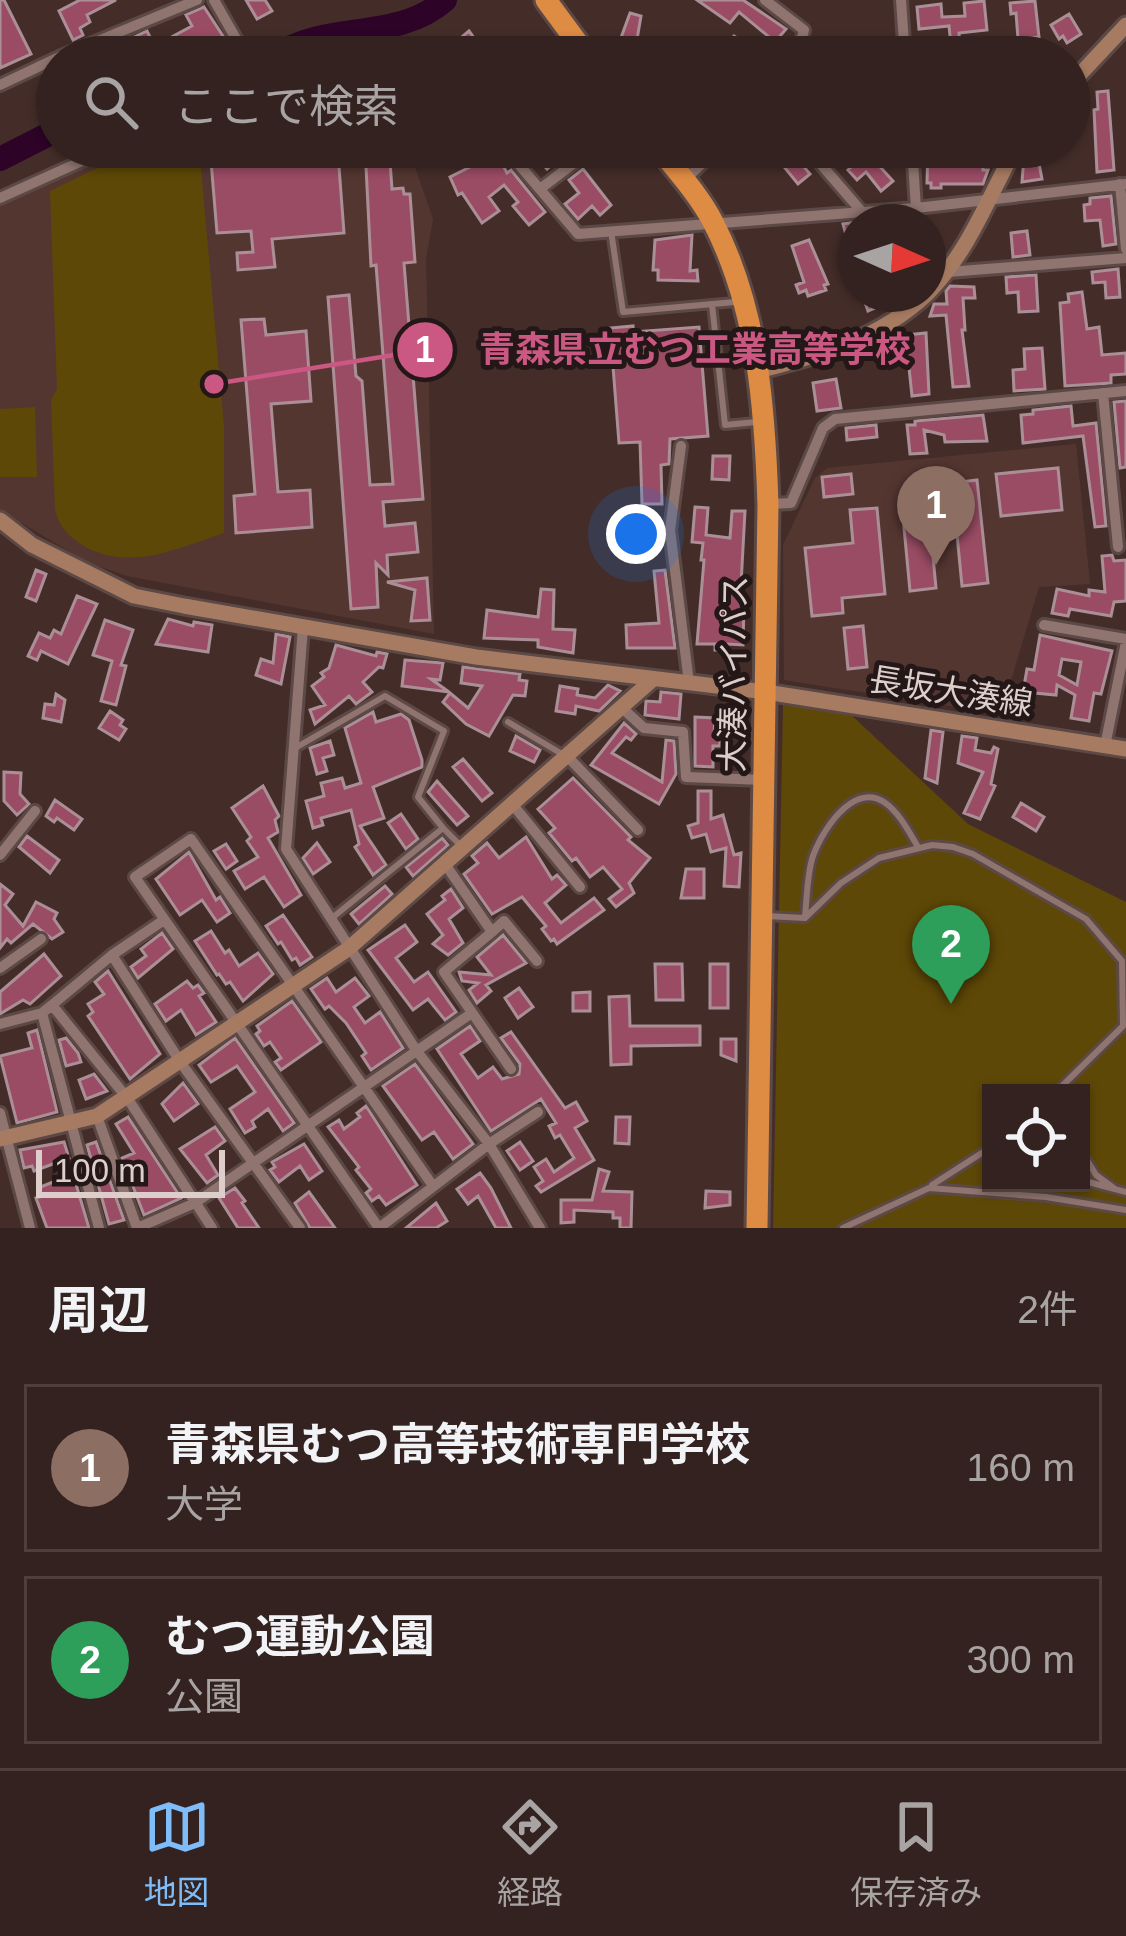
<!DOCTYPE html>
<html lang="ja">
<meta charset="utf-8">
<style>
body{margin:0;font-family:Arial,"Noto Sans JP",sans-serif;background:#3b2a28;color:#f1f3f6}
.controls{position:absolute;right:36px;bottom:36px;display:grid;overflow:hidden;border-radius:0px;box-shadow:0 3px 9px #0004}
.controls button{width:108px;height:108px;display:grid;place-items:center;padding:0;border:0;border-bottom:3px solid #4e3f3d;background:#33221f;color:#f1f3f6;font:60px sans-serif}
.compass{position:absolute;left:838px;top:204px;width:108px;height:108px;border-radius:50%;background:#33221f;box-shadow:0 3px 9px #0004;rotate:93deg}
.scale{position:absolute;left:36px;bottom:30px;width:189px;box-sizing:border-box;padding-left:12px;border:6px solid #ddcecb;border-top:0;font-size:33px;line-height:42px;white-space:nowrap;color:#ddcecb;-webkit-text-stroke:9px #231817;paint-order:stroke}
.you{position:absolute;left:636px;top:534px;width:42px;height:42px;margin:-30px;border:9px solid #fff;border-radius:50%;background:#1a73e8;box-shadow:0 0 0 18px #1a73e833}
.badge{display:grid;place-items:center;width:78px;height:78px;border-radius:50%;background:#7fbdfa;color:#fff;font-size:39px;font-weight:700}
.pin{position:absolute;translate:-50% -99px;filter:drop-shadow(0 3px 6px #0008)}
.pin::after{content:'';position:absolute;top:63px;width:42px;height:36px;background:inherit;clip-path:polygon(0 0,100% 0,50% 100%)}
.list{margin:0;padding:0;list-style:none}
h2{display:flex;justify-content:space-between;align-items:center;height:156px;margin:0;padding:0 48px;font-size:51px}
h2 small{font-size:39px;font-weight:400;color:#a9a4a4}
.list li{display:grid;grid-template-columns:78px 1fr auto;gap:36px;align-items:center;box-sizing:border-box;height:168px;margin:0 24px 24px;padding:0 24px;border:3px solid #4e3f3d;border-radius:0px}
.list b{display:block;font-size:45px;white-space:nowrap}
.list p{margin:0;font-size:39px;white-space:nowrap;color:#a9a4a4}
.list em{font-size:39px;font-style:normal;color:#a9a4a4}
.icon{flex:none;width:66px;height:66px;fill:none;stroke:currentColor;stroke-width:2;stroke-linecap:round;stroke-linejoin:round}
.map{position:relative;flex:none;width:1126px;height:1228px;overflow:hidden}
.search{position:absolute;background:#33221f;box-shadow:0 3px 9px #0004;left:36px;right:36px;top:36px;height:132px;display:flex;align-items:center;gap:30px;box-sizing:border-box;padding:0 42px;border-radius:66px;color:#a9a4a4;font-size:45px}
.sheet{height:540px;background:#33221f}
nav{display:flex;justify-content:space-around;align-items:center;box-sizing:border-box;height:168px;border-top:3px solid #4e3f3d;background:#33221f;font-size:33px;color:#a9a4a4}
nav a{display:grid;justify-items:center;gap:6px}
nav .on{color:#7fbdfa}
.map>svg:first-child{display:block}
</style>
<div class="map">
<svg width="1126" height="1228" viewBox="0 0 1126 1228">
<rect width="100%" height="100%" fill="#442d29"/>
<path fill="#543631" d="M99 147H408L433 219 426 259 434 634 127 576 87 562 0 510V193Z
M1076 444 1090 584 1039 587 1001 714 784 680 783 545 815 478 827 468Z"/>
<path fill="#5e4807" fill-rule="evenodd" d="M182 147 200 158 224 427V533C178 548 130 572 84 546 68 536 59 527 55 509L51 400 57 389 50 191 130 152Z
M35 407 37 477H0V409Z
M787 699 849 713 968 824 1126 902V1228H773L783 704ZM991 1093H1081V1183H991Z"/>
<g fill="none" stroke-linecap="round" stroke-linejoin="round">
<path stroke="#2e0328" stroke-width="24" d="M274 57C326 20 396 43 445 0
M0 159 57 130"/>
</g>
<path fill="#9a4c64" stroke="#ab8f96" stroke-width="3" fill-rule="evenodd" d="M0 0H4L31 54 0 68Z
M80 0H116L87 15 90 22 80 28 83 35 73 40 59 11Z
M246 0H265L272 11 257 19Z
M697 0H743L786 29 775 42 739 12 730 23Z
M984 1 987 30 959 33 960 46H951L949 26 919 29 917 7 941 4 942 17 965 16 964 3Z
M1035 1 1039 37 1018 39 1016 13 1011 14 1010 3Z
M204 7 223 36 185 57 181 52 176 55 168 39 192 26 186 15Z
M630 13 641 16 635 51 618 46Z
M1069 14 1081 34 1067 43 1063 36 1059 39 1051 25Z
M147 31 157 51 146 57H141L137 51 127 56 120 44Z
M469 31 482 49 470 57H438Z
M734 36 768 57H732L724 52Z
M1108 91 1114 170 1097 172 1094 110 1098 109 1097 92Z
M365 147H389L392 189 403 188 404 194H410L415 262 404 263 423 499 383 502 385 526 415 523 418 552 387 555 388 575 376 563 378 607 351 609 328 297 349 295 356 376 362 381 370 485 393 484 376 265 371 266Z
M486 147H493L507 173 511 170 545 212 529 225 513 206 518 202 504 185 489 197 499 211 482 223 462 193 458 195 450 177 480 162 475 155Z
M528 147H548L558 159 547 169Z
M777 147H796L792 153 810 174 798 184 772 152Z
M836 147H862L893 181 881 191 866 172 857 180 848 170 852 166Z
M928 147H982L983 170H988L983 184H941V188H931V183H927Z
M1037 153 1042 179 1022 182 1024 157Z
M338 154 344 233 272 239 275 267 238 270 237 253 253 252 251 231 217 233 211 161Z
M583 169 611 205 600 215 592 206 578 219 565 204 579 193 569 180Z
M1111 196 1116 244 1103 246 1100 220 1085 221 1084 205 1090 204V198Z
M856 222V260L853 261 843 224Z
M1027 231 1030 255 1013 257 1011 233Z
M692 235 690 271 697 270 698 281 658 280V270H653L655 240Z
M809 240 828 284 824 285 826 290 808 296 806 290 799 293 796 285 804 282 792 246Z
M1118 269 1120 297 1106 298 1105 282 1093 283 1092 272Z
M1036 275 1038 311 1019 312 1018 292 1007 293 1006 277Z
M950 286 974 287 975 298H963L965 330H962L969 386 953 387 946 315 930 316 934 304H947L946 291Z
M1082 292 1087 329 1099 327 1102 355 1126 353V374L1111 375V383L1065 386 1060 303 1069 302 1068 294Z
M862 294H908L868 311Z
M264 319 266 335 306 331 311 401 271 404 278 492 310 490 312 527 236 533 234 496 255 494 241 320Z
M633 326V332L699 327 708 436 670 439 669 464 661 465 662 504H642L640 442 619 443 610 328Z
M926 333 929 394 912 396 907 349 896 350 895 336Z
M1042 348 1045 389 1014 391 1013 370 1025 369 1024 349Z
M836 379 841 408 817 411 813 383Z
M1126 401V467L1120 468 1114 402Z
M1071 406 1073 426 1096 423 1106 526 1095 527 1083 436 1023 443 1021 415 1033 414V410Z
M983 415 987 441 945 442 944 435 924 430 927 453 910 454 907 425H915V421Z
M876 425 877 437 847 440 846 428Z
M713 456H730L729 480 712 479Z
M1058 468 1062 510 1001 516 996 474Z
M851 474 853 494 824 497 822 477Z
M977 480 988 583 962 586 952 483Z
M695 507 708 508 706 535 730 538 732 511H745L740 603H744L743 645 728 644 727 650H715V644H697L704 560H701L703 543 692 542Z
M877 508 885 594 842 598 843 613 812 616 805 548 853 543 850 510Z
M929 515 936 588 910 591 903 517Z
M1112 555 1114 561 1126 560V601L1114 602 1111 616 1070 609 1068 616 1052 613 1057 589 1089 596V590L1105 592 1102 556Z
M36 570 46 574 36 601 26 597Z
M665 570 675 648H627L626 625 659 623 654 571Z
M427 578 430 620 411 621 415 590 387 582Z
M541 589 554 590 553 629 575 630 573 653 538 647V640L484 638 487 610 538 617Z
M77 596 97 604 68 664 41 651 37 660 28 656 39 633 50 638 54 630 61 634Z
M168 619 193 626 194 622 212 625 208 652 156 644Z
M105 620 133 630 121 665 126 666 116 705 101 701 112 661 93 655Z
M863 626 867 667 848 669 844 628Z
M276 634 290 637 281 684 256 675 261 659 273 663Z
M1040 635 1112 651 1101 694 1094 693 1089 721 1071 718 1075 695 1057 685 1056 695 1023 692 1027 669 1034 670ZM1062 659 1081 662 1077 685 1059 675Z
M336 645 376 656 377 652 387 654 383 668 379 667 363 682 372 692 356 704 349 696 315 724 310 710 325 705 312 686 324 677 321 673 329 668Z
M405 660 443 663 440 680 431 679 449 692 402 686Z
M463 667 520 674 519 680 527 681 525 696 513 695 489 736 466 724 443 702 450 693 468 708 482 686 461 683Z
M608 685 620 691 599 711 576 706 575 714 556 711 560 686 578 689 577 695 595 698Z
M661 692 681 694 679 719 645 715 646 701 660 702Z
M56 694 65 700 61 722 43 718 45 704 54 705Z
M110 711 123 720 120 725 126 729 119 740 99 728Z
M373 712 376 722 401 714 409 720 422 760V767L373 787 384 818 360 826 386 865 373 875 355 847 359 844 351 810 321 818 323 825 313 828 306 801 324 796 321 783 342 778 345 788 361 783 345 728Z
M695 717 715 718 714 734H720V746H713V767L695 766Z
M624 723 636 734 631 740 626 737 612 753 662 782 666 740 674 741 676 774 659 804 591 765Z
M931 730 943 732 937 783 925 778Z
M516 736 540 750 534 762 510 751Z
M962 736 977 738 975 750 991 753 994 747 998 749 991 784 995 786 980 819 964 813 983 772 958 763Z
M330 741 334 755 323 758 327 771 317 774 310 748Z
M463 759 492 793 482 801 453 767Z
M4 772 21 773 20 794 29 804 17 815 4 801Z
M573 778 631 837 628 840 650 858 629 883 634 893 616 907 609 899 622 889 603 867 590 877 576 858 572 861 549 833 555 828 538 809Z
M437 781 468 816 457 825 428 792Z
M263 786 279 816 275 820 278 832 268 838 301 895 284 907 264 877 245 889 234 871 258 857 247 841 251 837 232 808Z
M698 791H711V819L723 815 734 855 741 853 739 887 724 886 726 848 711 852 706 834 692 838 688 826 698 823Z
M55 800 82 819 74 830 57 818 54 822 46 816Z
M1021 803 1044 817 1036 831 1013 817Z
M401 814 418 839 406 849 388 823Z
M27 836 59 860 50 873 19 847Z
M526 837 552 879 557 875 566 885 545 903 561 923 594 898 604 910 557 944 554 939 551 941 542 929 546 926 522 897 492 914 464 874 478 863 472 856 487 843 499 858Z
M442 838 448 845 413 876 406 867Z
M317 843 330 862 313 874 303 858Z
M226 844 237 861 226 869 214 851Z
M189 852 216 900 220 897 230 913 217 922 202 900 180 915 156 879Z
M686 869H704V898H681Z
M0 884 13 894 5 905 23 926 36 902 57 913 54 919 63 932 52 939 33 924 11 943 7 939 0 948Z
M385 886 392 894 359 924 351 914Z
M451 889 463 908 449 919 463 943 448 955 433 944 443 935 427 914 445 900 442 896Z
M283 915 312 957 300 965 296 958 292 960 281 942 278 944 266 926Z
M405 925 417 942 396 958 414 982 428 972 456 1012 445 1020 428 999 413 1010 368 950Z
M211 931 225 953 229 950 239 966 258 953 273 974 243 1001 230 982 226 984 219 974 217 975 195 941Z
M162 933 173 949 138 978 131 967 146 956 141 949Z
M503 935 526 963 486 985 491 991 477 1003 469 990 478 983 462 981 459 972 491 975 477 957Z
M44 954 61 976 30 1004 23 1000 0 1014V992Z
M655 964H682L683 1000H656Z
M710 964H728V1008H710Z
M108 971 160 1054 130 1079 88 1016 93 1012 88 1004 104 994 95 982Z
M327 978 336 992 355 978 369 996 354 1007 365 1023 380 1012 403 1048 371 1070 362 1056 366 1053 346 1023 329 1006 325 1009 311 989Z
M187 981 193 988 198 985 204 993 199 996 216 1022 196 1035 181 1010 166 1021 155 1004Z
M519 988 533 1007 518 1018 505 998Z
M590 992V1011H573V993Z
M629 996 630 1026H700V1045L631 1046V1064L611 1065 609 997Z
M292 1001 321 1042 281 1070 275 1062 281 1058 270 1042 264 1046 256 1034 260 1031 257 1026Z
M470 1026 480 1041 461 1054 478 1078 493 1067 502 1079 519 1074 520 1064 501 1038 511 1032 565 1108 576 1102 587 1121 575 1128 594 1160 541 1192 536 1186 543 1181 534 1167 546 1159 554 1172 574 1158 560 1135 555 1138 549 1126 556 1123 541 1099 491 1131 437 1049Z
M37 1030 57 1112 17 1123 0 1056 32 1048 28 1033Z
M66 1038 78 1053 81 1062 66 1066 59 1040Z
M235 1038 294 1123 283 1131 268 1109 252 1121 255 1127 245 1133 230 1109 255 1092 237 1066 211 1082 199 1065Z
M721 1039H736V1061L721 1055Z
M415 1064 473 1144 453 1159 434 1132 422 1140 383 1086Z
M94 1074 107 1091 86 1099 79 1080Z
M183 1083 198 1104 174 1121 162 1104Z
M366 1106 417 1185 386 1205 379 1196 372 1201 366 1193 371 1189 356 1170 359 1167 328 1127 339 1120 344 1129 360 1117 357 1113Z
M128 1117 181 1198 144 1215 122 1158 134 1153 116 1124Z
M616 1117H630L629 1144 615 1143Z
M215 1127 225 1141 206 1155 218 1175 207 1183 180 1149Z
M64 1142 69 1158 34 1171 32 1166 24 1168 20 1150Z
M96 1142 124 1220 109 1224 87 1145Z
M520 1142 533 1161 520 1170 507 1151Z
M304 1144 322 1171 309 1180 300 1166 279 1182 270 1170 275 1167 272 1162Z
M599 1169 609 1172 603 1191 632 1192 631 1228H620V1218H613V1212L574 1210V1222L561 1223V1200H592Z
M480 1173 491 1188 511 1228H496L478 1196 468 1204 457 1189Z
M73 1174 89 1228H47L36 1198 40 1197 38 1188Z
M235 1188 245 1201 242 1203 259 1228H238L219 1198Z
M706 1191 730 1192V1205L705 1208Z
M309 1192 335 1228H310L295 1203Z
M436 1203 447 1221 436 1228H406Z"/>
<g fill="none" stroke-linecap="round" stroke-linejoin="round">
<g stroke="#5c4945" stroke-width="12">
<path id="lane" d="M611 231 623 312 735 302
M712 304 725 425 756 422
M508 722 562 754
M297 747 385 696 444 731 418 797 443 828 332 918
M443 828 462 847
M766 916 805 918 841 883 879 858 932 845 953 847 973 854 1086 919 1122 961 1123 1026 1055 1093
M805 916C807 897 807 877 812 859 820 834 852 781 884 802 899 812 909 832 918 847
M1081 1179 1087 1160 1096 1175 1115 1189
M1081 1180 1126 1192
M932 1185 991 1147
M843 1228 929 1188 1046 1197 1126 1210"/>
</g>
<g stroke="#5c4945" stroke-width="16">
<path id="street" d="M214 0 243 51
M765 0 804 30 797 57
M901 0 905 57
M426 54 428 57
M59 57 197 0
M0 85 57 58
M462 147 464 151 470 147
M504 147 578 234 916 208 1126 184
M806 147 862 212
M912 147 916 208
M685 180 719 147
M1120 184 1126 249
M540 189 595 147
M0 198 113 147
M948 272 1126 258
M1103 393 1118 547
M681 446 670 530 689 683
M770 504 791 503 823 428 835 419 1126 391
M1044 625 1126 639
M303 627 286 849 416 1050 489 1144 540 1228
M621 707 644 728 683 732 686 777 764 780
M1105 746 1126 642
M567 756 638 830
M513 805 580 887
M0 855 35 811
M445 864 492 932 444 972 511 1069
M164 920 112 955 181 1063 300 1228
M492 932 504 921 537 961
M0 968 41 939
M52 1005 112 955
M42 1013 99 1228
M0 1024 42 1013 52 1005 128 1099 212 1228
M0 1113 30 1228
M97 1116 137 1228
M433 1186 191 839 135 877 379 1228 489 1144 538 1112
M137 1228 195 1203 472 1013"/>
</g>
<g stroke="#5c4945" stroke-width="21">
<path id="secondary" d="M1069 86 1126 25
M928 293C969 251 988 198 1016 147
M758 371C822 354 878 340 927 294
M0 520 32 545 134 596 184 606 476 657 766 692 1126 749
M0 1139 97 1116 348 949 651 681"/>
</g>
<g stroke="#5c4945" stroke-width="27">
<path id="highway" d="M546 0 588 57
M658 147C677 171 699 195 713 222 758 309 765 409 768 505L757 1228"/>
</g>
<use href="#lane" stroke="#8f746f" stroke-width="6"/>
<use href="#street" stroke="#8f746f" stroke-width="10"/>
<use href="#secondary" stroke="#a77b62" stroke-width="15"/>
<use href="#highway" stroke="#de8b43" stroke-width="21"/>
</g>
<g text-anchor="middle" stroke-width="10" stroke-linejoin="round" paint-order="stroke">
<g font-size="33" fill="#ddcecb" stroke="#231817">
<text transform="translate(733 674) rotate(-89)" y="12">大湊バイパス</text>
<text transform="translate(951 691) rotate(9)" y="12">長坂大湊線</text>
</g>
</g>
<path fill="none" stroke="#cb5882" stroke-width="4.5" d="M214 384L425 350"/>
<g fill="#cb5882" stroke="#231817" stroke-width="4.5">
<circle cx="214" cy="384" r="12"/>
<circle cx="425" cy="350" r="30"/>
</g>
<g font-size="36" text-anchor="middle" font-weight="bold" fill="#fff">
<text x="425" y="362">1</text>
</g>
<g font-size="36" text-anchor="middle" font-weight="bold" fill="#cb5882" stroke="#231817" stroke-width="10" stroke-linejoin="round" paint-order="stroke">
<text x="695" y="362">青森県立むつ工業高等学校</text>
</g>
</svg>
<div class="controls">
<button><svg class="icon" aria-label="locate" viewBox="0 0 24 24"><circle cx="12" cy="12" r="6"/><path d="M12 2v4M12 18v4M2 12h4M18 12h4"/></svg></button>
</div>
<svg class="compass" viewBox="-18 -18 36 36"><path d="M0-13l5 13h-10z" fill="#e53935"/><path d="M0 13l5-13h-10z" fill="#a9a4a4"/></svg>
<div class="scale">100 m</div>
<div class="you"></div>
<div class="pin badge" style="left:936px;top:565px;background:#8d6e63">1</div>
<div class="pin badge" style="left:951px;top:1004px;background:#2e9e5b">2</div>
<div class="search"><svg class="icon" aria-label="search" viewBox="0 0 24 24"><circle cx="10" cy="10" r="6"/><path d="M15 15l6 6"/></svg>ここで検索</div>
</div>
<section class="sheet">
<h2>周辺<small>2件</small></h2>
<ul class="list">
<li><span class="badge" style="background:#8d6e63">1</span><div><b>青森県むつ高等技術専門学校</b><p>大学</p></div><em>160 m</em></li>
<li><span class="badge" style="background:#2e9e5b">2</span><div><b>むつ運動公園</b><p>公園</p></div><em>300 m</em></li>
</ul>
</section>
<nav>
<a class="on"><svg class="icon" aria-label="map" viewBox="0 0 24 24"><path d="M3 6l6-2 6 2 6-2v14l-6 2-6-2-6 2zM9 4v14M15 6v14"/></svg>地図</a>
<a><svg class="icon" aria-label="directions" viewBox="0 0 24 24"><path d="M12 3l9 9-9 9-9-9zM9 14v-3h6M13 9l2 2-2 2"/></svg>経路</a>
<a><svg class="icon" aria-label="saved" viewBox="0 0 24 24"><path d="M7 4h10v16l-5-4-5 4z"/></svg>保存済み</a>
</nav>
